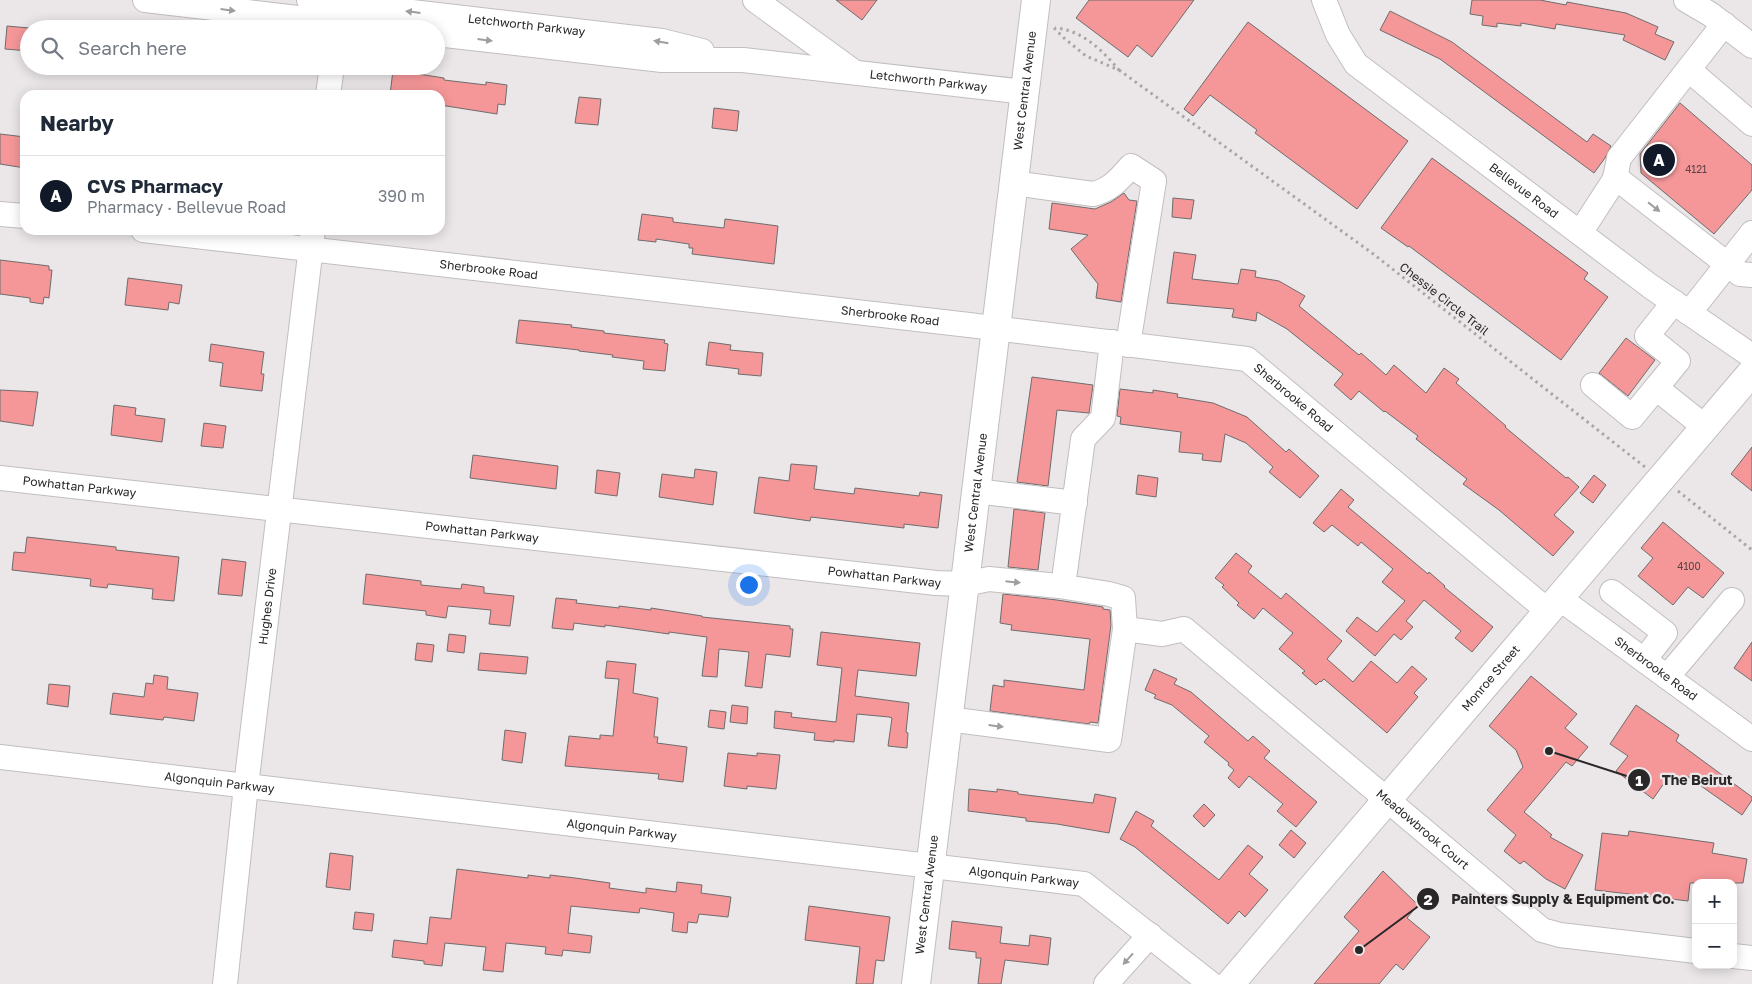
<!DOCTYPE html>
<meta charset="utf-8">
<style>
body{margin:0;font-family:"Golos Text",sans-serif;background:#f2f2f3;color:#1f2937}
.controls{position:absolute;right:15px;bottom:15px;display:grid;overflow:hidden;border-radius:10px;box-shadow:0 2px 12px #0003}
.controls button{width:45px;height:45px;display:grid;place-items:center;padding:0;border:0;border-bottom:1px solid #e0e1e3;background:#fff;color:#1f2937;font:25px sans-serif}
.you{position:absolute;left:748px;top:584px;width:18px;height:18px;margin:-12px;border:4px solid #fff;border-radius:50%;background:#1a73e8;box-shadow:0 0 0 8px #1a73e833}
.badge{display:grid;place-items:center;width:32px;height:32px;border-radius:50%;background:#111827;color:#fff;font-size:16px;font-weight:700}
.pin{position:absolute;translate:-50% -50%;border:2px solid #fff;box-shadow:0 1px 5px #0006}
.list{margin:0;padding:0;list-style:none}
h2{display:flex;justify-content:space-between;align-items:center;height:65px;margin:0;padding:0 20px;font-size:21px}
h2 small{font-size:16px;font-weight:400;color:#747a83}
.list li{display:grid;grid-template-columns:32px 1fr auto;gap:15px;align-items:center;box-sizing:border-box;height:80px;padding:0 20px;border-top:1px solid #e0e1e3}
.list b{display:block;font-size:19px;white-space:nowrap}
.list p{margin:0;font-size:16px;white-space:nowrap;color:#747a83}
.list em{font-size:16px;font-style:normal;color:#747a83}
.icon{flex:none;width:28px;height:28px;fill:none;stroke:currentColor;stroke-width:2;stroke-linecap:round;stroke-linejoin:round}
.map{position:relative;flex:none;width:1752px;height:984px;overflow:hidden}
.search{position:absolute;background:#fff;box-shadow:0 2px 12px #0003;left:20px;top:20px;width:425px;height:55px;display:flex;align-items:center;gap:12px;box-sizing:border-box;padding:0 18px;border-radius:28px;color:#747a83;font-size:19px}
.panel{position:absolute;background:#fff;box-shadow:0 2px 12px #0003;left:20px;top:90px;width:425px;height:145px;border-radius:15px}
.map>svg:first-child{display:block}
</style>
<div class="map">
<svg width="1752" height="984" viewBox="0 0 1752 984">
<rect width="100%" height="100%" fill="#ebe7e9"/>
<path fill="#f59799" stroke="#6f6c6c" d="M836 0H877L862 20Z
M1089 0H1194L1152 57 1137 45 1128 57 1076 18Z
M1472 0H1540L1566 5 1567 2 1626 13 1658 27 1655 34 1674 42 1665 60 1623 40 1625 35 1556 24 1555 29 1521 23V26L1497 23V27L1482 25 1483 16 1470 14Z
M1390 11 1452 42 1587 142 1593 134 1611 146 1605 158 1594 173 1440 59 1380 30Z
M1248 22 1408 141 1357 209 1255 133 1257 130 1210 95 1193 116 1184 109Z
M7 26 29 28V51L5 49Z
M393 70 444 78V80L486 85V82L507 85 505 105 498 104 497 114 440 105V95H390Z
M579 97 601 99 598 125 575 123Z
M1680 103 1752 165V190L1714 234 1641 173 1640 154Z
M714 108 739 111 737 131 712 128Z
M0 134 25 137V168L0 164Z
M1432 158 1588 273 1584 279 1608 297 1561 360 1409 246 1408 247 1381 228Z
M1124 193 1129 200 1137 201 1121 302 1096 298 1098 284 1071 249 1088 235 1049 229 1052 203 1095 209 1111 202Z
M1173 198 1194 200 1191 219 1172 217Z
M642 214 673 218V222L724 228 725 219 778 226 774 264 692 254 693 248H689V244L656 239V242L638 240Z
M1174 252 1196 255 1192 279 1238 284 1241 269 1256 271 1255 277 1279 281 1305 296 1299 306 1359 355 1361 353 1386 375 1394 365 1426 393 1444 368 1459 379 1456 383 1506 426 1505 427 1566 478 1568 477 1579 487 1554 515 1574 532 1553 556 1499 510 1463 484 1467 479 1416 439 1418 436 1385 411 1384 412 1359 391 1351 400 1334 385 1343 374 1287 329 1257 312 1256 321 1232 317 1234 309 1167 303Z
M0 260 49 266V270H52L49 298 44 297 43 304 30 302V298L0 294Z
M128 278 182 285 179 304 169 302 168 310 125 305Z
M519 320 572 325 571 327 604 331V333L665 340 664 343 668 344 665 371 643 369 644 361 612 357 613 355 579 351V350L516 343Z
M1626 338 1655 360 1628 396 1599 373Z
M709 342 731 345 730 350 763 353 761 376 738 374 739 369 706 365Z
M211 344 264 352 261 374H264L262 391 220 386 223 363 209 361Z
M1032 377 1093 385 1089 413 1057 410 1048 486 1017 482Z
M1120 389 1153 393V390L1178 394 1177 397 1213 403 1247 417 1286 452 1289 449 1319 476 1300 498 1269 472 1273 467 1246 443 1225 434 1221 462 1202 460 1203 454 1179 452 1181 432 1120 424 1121 417 1117 416Z
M0 390 38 392 33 426 0 421Z
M114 405 136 408 135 415 165 419 162 442 111 435Z
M204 423 226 426 223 448 201 446Z
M1752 447V491L1731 474Z
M473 455 558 466 556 489 470 478Z
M791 464 817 466 814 489 854 494 855 488 919 496 920 492 942 495 938 528 904 524V528L811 517 810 521 754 513 759 477 789 481Z
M695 469 717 472 713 505 659 497 662 474 694 478Z
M597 470 620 473 617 496 595 493Z
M1138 475 1158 478 1156 497 1136 494Z
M1594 475 1606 485 1593 503 1580 493Z
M1341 489 1354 500 1348 507 1428 574 1429 572 1445 586 1444 587 1493 627 1472 652 1455 638 1461 631 1424 600 1406 621 1413 627 1401 640 1394 634 1375 656 1346 631 1357 617 1377 632 1405 601 1382 582 1393 569 1361 542 1358 546 1332 525 1324 532 1313 523Z
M1014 509 1045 513 1038 570 1008 567Z
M1663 522 1724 573 1703 598 1688 587 1673 605 1638 576 1653 558 1641 548Z
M27 537 116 547V550L179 557 174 601 152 599 153 589 108 584 107 588 90 586 91 579 12 570 14 552 25 553Z
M1236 553 1252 566 1248 572 1281 599 1286 593 1342 641 1327 659 1353 682 1371 661 1397 683 1412 666 1427 679 1414 693 1418 697 1387 733 1324 679 1321 682 1320 681 1316 685 1302 673 1305 671 1279 649 1293 633 1263 608 1254 619 1237 605 1239 603 1222 587 1224 585 1215 578Z
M222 559 246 562 242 596 218 594Z
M366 574 421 581V585L461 589 462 584 484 587V593L514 596 510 626 489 624 491 610 448 606 446 618 426 615V611L363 604Z
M1003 594 1057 600 1103 607V609L1110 610 1111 625 1098 723 1090 722 1089 724 990 711 993 685 1004 687V680L1084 690 1090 639 1011 630 1012 625 1000 623Z
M556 598 577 600 576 603 619 608V606L651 610V608L702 616V617L790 626V629H793L790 657 766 654 762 688 745 686 749 652 719 649 717 677 702 676 707 637 669 632V634L605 625V627L574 623 573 630 552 628Z
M821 632 920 643 916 676 858 670 855 696 909 703 906 732 908 733 907 748 888 746 892 718 889 717 857 714 854 742 834 740V742L814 740 815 733 774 728 775 711 792 713 791 717 836 722 842 668 817 665Z
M449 634 466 636 464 653 447 651Z
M1752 642V681L1734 668Z
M417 643 434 645 432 662 415 660Z
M480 653 528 657 526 674 478 670Z
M607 661 636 664 633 693 658 698 654 737H658L657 743 687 747 683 782 658 779 659 774 565 766 569 736 600 739V735L613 736 619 679 605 678Z
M1154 669 1177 679 1174 684 1191 692 1248 741 1253 736 1270 751 1264 758 1317 802 1296 827 1277 811 1283 804 1249 776 1239 788 1228 778 1234 770 1228 765 1229 763 1204 742 1209 736 1172 705 1154 698 1156 695 1145 690Z
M154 675 168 677 167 689 198 693 194 721 164 717 163 720 110 714 113 693 144 697 146 683 153 684Z
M1531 676 1577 714 1565 728 1588 747 1572 766 1566 762 1524 812 1552 835 1550 837 1583 855 1565 889 1546 879 1524 861 1520 864 1504 851 1516 835 1487 810 1523 767 1516 750 1489 726Z
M49 684 70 686 68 707 47 704Z
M732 705 748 707 747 724 730 722Z
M1636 705 1679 735 1676 741 1752 797V800L1742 815 1687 776 1681 785 1669 776 1653 799 1616 771 1628 756 1610 744Z
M710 710 726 712 724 729 708 727Z
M505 730 526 733 522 763 502 760Z
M728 753 757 756V753L780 755 776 789 747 786V789L724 786Z
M969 789 997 792V789L1018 792V794L1093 803 1095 794 1116 798 1109 833 1057 824 1026 821V818L968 811Z
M1204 804 1215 815 1204 827 1193 816Z
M1136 811 1154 821 1151 826 1219 880 1248 845 1263 857 1249 874 1268 890 1245 917 1239 911 1228 924 1135 847 1120 839Z
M1291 830 1306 843 1294 858 1279 845Z
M1629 831 1714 843 1712 853 1747 859 1743 883H1690L1688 901 1595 890 1602 833 1628 836Z
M330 853 353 856 350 890 326 887Z
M457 869 528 878V875L550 878V875L575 878 610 883 609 888 646 893V888L676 892 677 882 702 885 701 893 731 897 728 917 699 914 697 923 688 922 687 933 672 931 674 913 640 908 639 913 571 906 568 933 592 936 590 953 563 950 562 956 545 954 546 947 506 943 503 972 483 970 486 947 445 943 442 966 424 964V961L392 957 394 940 427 944 430 917 451 919Z
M1383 871 1418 905 1407 918 1430 937 1403 970 1396 964 1379 984H1314L1359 931 1344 917Z
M809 906 890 917 884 961 876 960 873 984H856L860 947 805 940Z
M355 912 374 914 372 931 353 929Z
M952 921 1002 927 1000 943 1029 946 1030 935 1051 938 1048 965 1005 960 1001 984H978L981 958H976V952L949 949Z"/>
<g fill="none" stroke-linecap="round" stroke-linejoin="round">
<g stroke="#c2bec0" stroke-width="26">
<g id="minor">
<path d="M145 0 392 29"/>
<path id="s1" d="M309 0 662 41 702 51"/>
<path d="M755 0 854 72"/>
<path id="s2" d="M1324 0 1338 35 1356 64 1650 286 1752 356"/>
<path d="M1686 0 1710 14 1752 46"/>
<path id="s3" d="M436 34 662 60H743L1025 92"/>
<path d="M1689 70 1752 124"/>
<path d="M328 95 332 66"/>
<path d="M1615 177 1740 274 1752 275"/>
<path d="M1014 183 1093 194C1110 190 1119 180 1131 166L1154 181 1128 345"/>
<path d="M0 214 25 216"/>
<path id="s4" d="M143 230 969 325 1247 359 1548 611"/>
<path d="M1580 233 1615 179 1619 158 1724 24"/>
<path d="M1674 302 1647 336 1678 361 1656 388 1705 427"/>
<path d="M1689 313 1752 233"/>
<path d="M1593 385 1632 417 1656 388"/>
<path id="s5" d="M0 478 936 583 965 584 989 579 1059 586 1109 594 1123 598 1125 629"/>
<path d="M976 491 1075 503"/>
<path d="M1065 572 1083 439 1103 418 1112 342"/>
<path d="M1612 592 1665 633 1644 660"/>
<path id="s6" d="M1559 598 1752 739"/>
<path d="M1667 677 1732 600"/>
<path id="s7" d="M948 719 1109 740 1125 629 1162 634 1184 629 1542 930 1560 935 1696 951"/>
<path id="s8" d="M0 757 1084 884 1211 984"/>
<path d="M1733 956 1752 958"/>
<path id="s9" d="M225 984 246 786 313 230"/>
<path d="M1106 984 1150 935"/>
</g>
</g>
<g stroke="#c2bec0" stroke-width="30">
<g id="major">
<path id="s10" d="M916 984 1036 0"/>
<path id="s11" d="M1230 984C1403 779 1579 577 1752 372"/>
</g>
</g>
<path stroke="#a9a6a7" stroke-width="3" stroke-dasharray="2.5 4" stroke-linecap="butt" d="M1054 28 1064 38 1086 56 1119 70C1102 50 1082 30 1055 28
M1119 70 1372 253 1645 467
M1678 491 1752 550"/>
<use href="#minor" stroke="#fff" stroke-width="24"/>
<use href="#major" stroke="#fff" stroke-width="28"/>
</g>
<defs><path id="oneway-solid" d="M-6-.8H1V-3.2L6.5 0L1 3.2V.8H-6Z" transform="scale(1.25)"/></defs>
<g fill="#9f9e9e">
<use href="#oneway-solid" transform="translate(228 10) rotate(7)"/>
<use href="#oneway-solid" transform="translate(413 12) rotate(-173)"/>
<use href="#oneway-solid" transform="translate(485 40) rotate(7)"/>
<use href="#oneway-solid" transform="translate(661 42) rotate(-170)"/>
<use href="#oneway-solid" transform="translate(1654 207) rotate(38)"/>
<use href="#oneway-solid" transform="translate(1013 582) rotate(6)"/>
<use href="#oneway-solid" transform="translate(996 726) rotate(7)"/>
<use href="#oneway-solid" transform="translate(1128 959) rotate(132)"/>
</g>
<g text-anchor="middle" stroke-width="4.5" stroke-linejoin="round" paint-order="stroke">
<g font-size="10" fill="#5c4344">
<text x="1696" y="173">4121</text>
<text x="1689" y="570">4100</text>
</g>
<g font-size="12" fill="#292728" stroke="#ebe7e9">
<text dy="4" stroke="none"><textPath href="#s1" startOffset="219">Letchworth Parkway</textPath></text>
<text dy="4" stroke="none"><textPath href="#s3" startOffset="495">Letchworth Parkway</textPath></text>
<text dy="4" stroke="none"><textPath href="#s10" startOffset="900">West Central Avenue</textPath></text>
<text dy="4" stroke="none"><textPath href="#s2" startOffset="282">Bellevue Road</textPath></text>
<text dy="4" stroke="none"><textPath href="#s4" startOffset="348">Sherbrooke Road</textPath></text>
<text transform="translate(1444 299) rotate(38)" y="4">Chessie Circle Trail</text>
<text dy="4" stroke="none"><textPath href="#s4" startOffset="752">Sherbrooke Road</textPath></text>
<text dy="4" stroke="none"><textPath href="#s4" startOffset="1172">Sherbrooke Road</textPath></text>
<text dy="4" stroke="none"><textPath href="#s5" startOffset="80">Powhattan Parkway</textPath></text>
<text dy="4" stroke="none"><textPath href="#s10" startOffset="495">West Central Avenue</textPath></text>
<text dy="4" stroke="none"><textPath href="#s5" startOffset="485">Powhattan Parkway</textPath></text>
<text dy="4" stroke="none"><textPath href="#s5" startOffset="890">Powhattan Parkway</textPath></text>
<text dy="4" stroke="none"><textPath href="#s9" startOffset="380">Hughes Drive</textPath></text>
<text dy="4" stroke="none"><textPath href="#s6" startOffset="120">Sherbrooke Road</textPath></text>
<text dy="4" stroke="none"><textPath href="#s11" startOffset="402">Monroe Street</textPath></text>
<text dy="4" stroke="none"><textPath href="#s8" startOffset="221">Algonquin Parkway</textPath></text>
<text dy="4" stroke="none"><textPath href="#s7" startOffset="646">Meadowbrook Court</textPath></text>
<text dy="4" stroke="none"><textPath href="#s8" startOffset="626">Algonquin Parkway</textPath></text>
<text dy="4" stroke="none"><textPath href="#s8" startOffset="1031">Algonquin Parkway</textPath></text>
<text dy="4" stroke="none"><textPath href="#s10" startOffset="90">West Central Avenue</textPath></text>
</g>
</g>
<path fill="none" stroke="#292728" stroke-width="2" d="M1549 751L1639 780M1359 950L1428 899"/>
<g fill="#292728" stroke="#ebe7e9" stroke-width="2">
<circle cx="1549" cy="751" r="5"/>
<circle cx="1359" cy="950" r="5"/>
<circle cx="1639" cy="780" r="12"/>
<circle cx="1428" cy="899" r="12"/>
</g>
<g font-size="15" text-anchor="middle" font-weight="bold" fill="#fff">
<text x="1639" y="786">1</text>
<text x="1428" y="905">2</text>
</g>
<g font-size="14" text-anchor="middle" font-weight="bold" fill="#292728" stroke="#ebe7e9" stroke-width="4.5" stroke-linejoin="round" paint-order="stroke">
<text x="1697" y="785">The Beirut</text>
<text x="1563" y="904">Painters Supply &amp; Equipment Co.</text>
</g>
</svg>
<div class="controls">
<button>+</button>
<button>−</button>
</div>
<div class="you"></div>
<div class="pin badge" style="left:1659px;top:160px">A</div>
<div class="search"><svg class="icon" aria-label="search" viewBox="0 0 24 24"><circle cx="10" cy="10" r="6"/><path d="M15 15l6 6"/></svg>Search here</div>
<section class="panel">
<h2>Nearby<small></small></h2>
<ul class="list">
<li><span class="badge">A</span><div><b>CVS Pharmacy</b><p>Pharmacy · Bellevue Road</p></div><em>390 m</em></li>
</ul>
</section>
</div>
